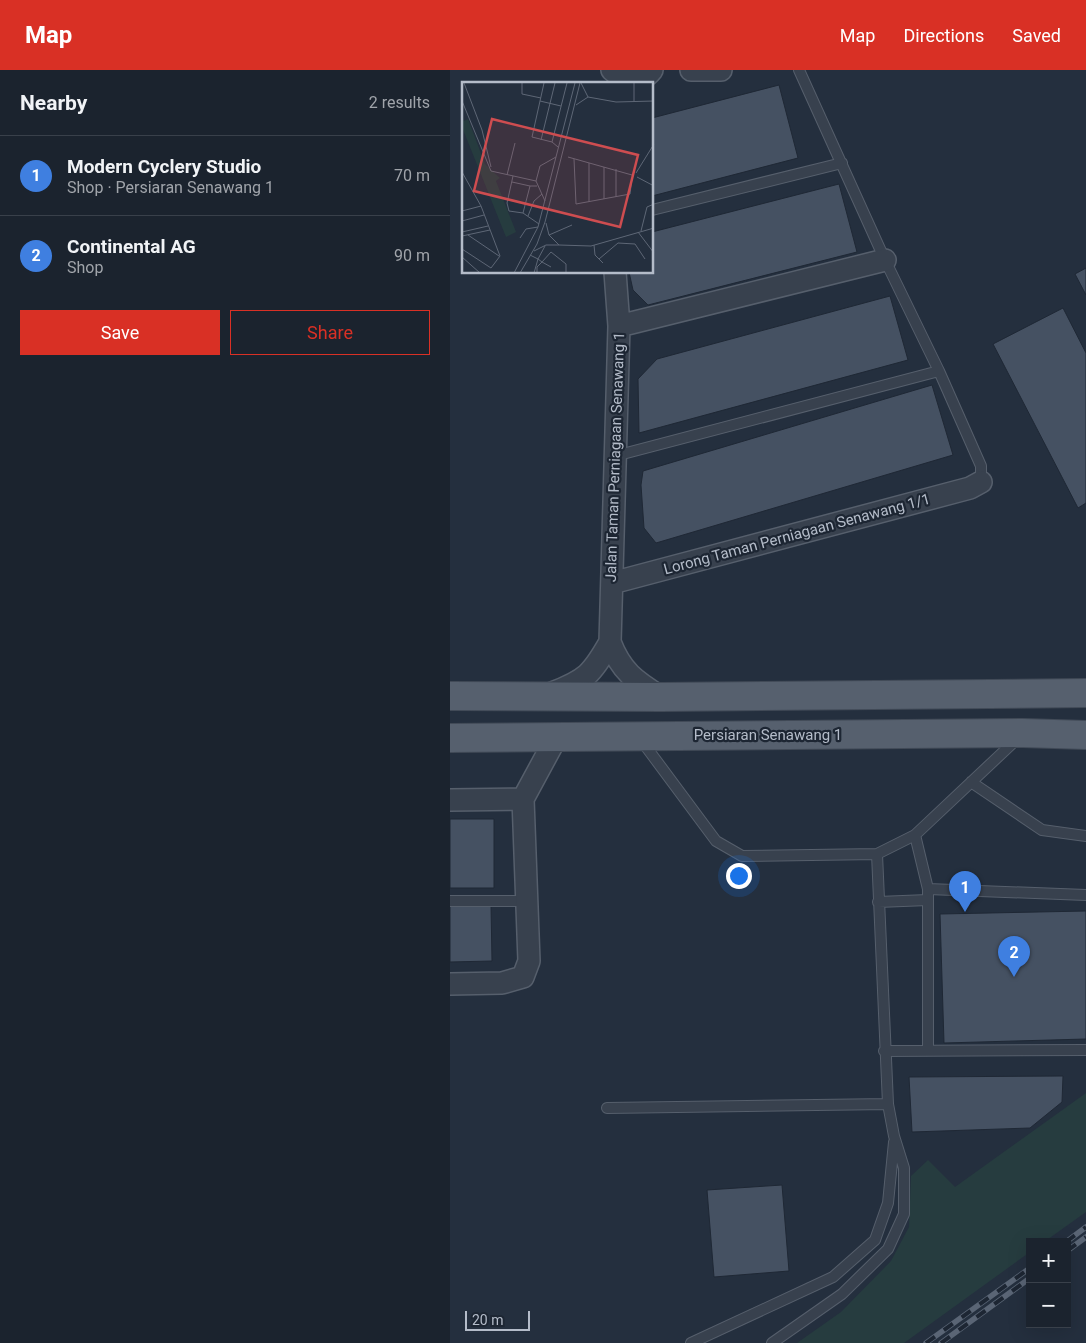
<!DOCTYPE html>
<meta charset="utf-8">
<style>
body{margin:0;font-family:Roboto,sans-serif;background:#242b36;color:#f1f3f6}
.controls{position:absolute;right:15px;bottom:15px;display:grid;overflow:hidden;border-radius:0px;box-shadow:0 5px 20px #0002}
.controls button{width:45px;height:45px;display:grid;place-items:center;padding:0;border:0;border-bottom:1px solid #39404a;background:#1b232e;color:#f1f3f6;font:25px sans-serif}
.scale{position:absolute;left:15px;bottom:12px;width:65px;box-sizing:border-box;padding-left:5px;border:2px solid #b4bcc9;border-top:0;font-size:14px;line-height:18px;white-space:nowrap;color:#b4bcc9;-webkit-text-stroke:4px #1d2633;paint-order:stroke}
.you{position:absolute;left:288px;top:805px;width:18px;height:18px;margin:-12px;border:4px solid #fff;border-radius:50%;background:#1a73e8;box-shadow:0 0 0 8px #1a73e833}
.badge{display:grid;place-items:center;width:32px;height:32px;border-radius:50%;background:#d93025;color:#fff;font-size:16px;font-weight:700}
.pin{position:absolute;translate:-50% -41px;filter:drop-shadow(0 1px 2px #0008)}
.pin::after{content:'';position:absolute;top:26px;width:18px;height:15px;background:inherit;clip-path:polygon(0 0,100% 0,50% 100%)}
.list{margin:0;padding:0;list-style:none}
h2{display:flex;justify-content:space-between;align-items:center;height:65px;margin:0;padding:0 20px;font-size:21px}
h2 small{font-size:16px;font-weight:400;color:#a0a4aa}
.list li{display:grid;grid-template-columns:32px 1fr auto;gap:15px;align-items:center;box-sizing:border-box;height:80px;padding:0 20px;border-top:1px solid #39404a}
.list b{display:block;font-size:19px;white-space:nowrap}
.list p{margin:0;font-size:16px;white-space:nowrap;color:#a0a4aa}
.list em{font-size:16px;font-style:normal;color:#a0a4aa}
.actions{display:flex;gap:10px;padding:15px 20px}
.actions a{flex:1;padding:11px 0;border:1px solid #d93025;border-radius:0px;text-align:center;font-size:18px;color:#d93025}
.actions .main{background:#d93025;color:#fff}
.map{position:relative;flex:none;width:636px;height:1273px;overflow:hidden}
header{display:flex;align-items:center;gap:30px;box-sizing:border-box;height:70px;padding:0 25px;background:#d93025;color:#fff}
header strong{font-size:24px}
nav{display:flex;gap:28px;margin-inline-start:auto;font-size:18px}
main{display:flex}
aside{flex:1;background:#1b232e}
.map>svg:first-child{display:block}
</style>
<header>
<strong>Map</strong>
<nav><a>Map</a><a>Directions</a><a>Saved</a></nav>
</header>
<main>
<aside>
<h2>Nearby<small>2 results</small></h2>
<ul class="list">
<li><span class="badge" style="background:#3f7fe0">1</span><div><b>Modern Cyclery Studio</b><p>Shop · Persiaran Senawang 1</p></div><em>70 m</em></li>
<li><span class="badge" style="background:#3f7fe0">2</span><div><b>Continental AG</b><p>Shop</p></div><em>90 m</em></li>
</ul>
<div class="actions"><a class="main">Save</a><a>Share</a></div>
</aside>
<div class="map">
<svg width="636" height="1273" viewBox="0 0 636 1273">
<rect width="100%" height="100%" fill="#242f3e"/>
<path fill="#263c3f" d="M636 1023V1142L594 1172H580V1182L454 1273H347L391 1242 441 1191 459 1157 461 1106 478 1090 505 1117Z"/>
<path fill="#455162" stroke="#1f2835" d="M329 15 348 88 202 126V48Z
M389 114 407 182 198 235 183 220 179 202H202V162Z
M636 198V225L625 204Z
M440 226 458 290 189 363 188 309 207 289Z
M613 238 636 283V433L628 438 543 274Z
M482 315 503 385 206 473 194 458 191 415 193 401Z
M0 749H44V818H0Z
M41 835 42 891 0 892V836Z
M636 841V969L494 973 490 844Z
M613 1006 612 1032 580 1058 462 1062 459 1007Z
M332 1115 339 1201 264 1207 257 1120Z"/>
<g fill="none" stroke-linecap="round" stroke-linejoin="round">
<g stroke="#565f6c" stroke-width="12">
<path id="lane" d="M349 0 435 190 489 301 531 396V412
M202 140 392 93
M165 386 489 301
M191 670 266 771 292 786 427 784 465 765 567 669
M521 712 592 760 636 766
M465 765 478 819 636 825
M478 819V979
M0 831H77
M428 832 478 830
M434 981 636 980
M157 1038 438 1034
M241 1273 383 1207 425 1170 438 1133 444 1072
M322 1273 392 1224 438 1179 454 1144V1098L444 1066 438 1034 427 784"/>
</g>
<g stroke="#565f6c" stroke-width="24">
<path id="street" d="M162 0C174 11 191 14 202 0
M241 0H271
M165 202 169 256 160 572C171 601 185 611 211 627
M169 256 435 190
M162 513 520 418 531 412
M102 623C136 610 142 604 160 572
M0 730 73 729
M0 914 52 913 73 907 79 891 73 729 106 668"/>
</g>
<g stroke="#414a57" stroke-width="30">
<path id="primary" d="M0 626 211 627 636 623
M0 668 573 663 636 665"/>
</g>
<use href="#lane" stroke="#38414e" stroke-width="10"/>
<use href="#street" stroke="#38414e" stroke-width="21"/>
<use href="#primary" stroke="#56606e" stroke-width="28"/>
<g stroke="#5a6575" stroke-width="5.5">
<path id="rail" d="M616 1172 636 1157
M617 1181 636 1167
M476 1273 580 1198
M491 1273 580 1208"/>
</g>
<use href="#rail" stroke="#1d2633" stroke-width="4" stroke-dasharray="11" stroke-linecap="butt"/>
</g>
<g text-anchor="middle" stroke-width="4.5" stroke-linejoin="round" paint-order="stroke">
<g font-size="15" fill="#b4bcc9" stroke="#1d2633">
<text transform="translate(165 387) rotate(-88)" y="5">Jalan Taman Perniagaan Senawang 1</text>
<text transform="translate(347 464) rotate(-15)" y="5">Lorong Taman Perniagaan Senawang 1/1</text>
<text x="318" y="670">Persiaran Senawang 1</text>
</g>
</g>
<g transform="translate(12 12)">
<rect width="191" height="191" fill="#242f3e"/>
<path d="M0 33 2 39 6 37 23 82 38 96 34 99 54 150 44 155 0 45Z" fill="#263c3f"/>
<path fill="none" stroke="#5e6776" stroke-width="1" d="M2 1 20 48 29 85M60 1V12L79 16M82 1 70 55 90 60 96 65M126 15 154 20 192 19M0 19 29 89 74 99M78 19 99 24M172 20V1M114 23 126 15 119 1M79 58 93 1M90 60 105 1M106 75 170 93M112 77 114 122 168 112 170 96M127 81V120M142 85V117M154 87V115M0 90 19 124 38 174M174 91 192 62M45 93 53 61M51 94 45 121 47 129 61 131 68 104H75M175 95 192 104M50 100 68 104M83 119 74 99 78 84 94 75M0 129 19 124M61 131 77 142M66 134 72 119 80 112M0 139 22 133M84 141 87 153 97 163M179 149 185 125 192 122M0 150 26 144M176 150 192 171M6 153 37 174M87 153 110 143M0 154 28 148M58 156 64 147 76 145M97 163 129 164 192 146M132 163 133 173 137 177M83 164 76 177 80 180 89 170 104 182V191M0 167 29 186 38 174M72 169 84 163H97M68 173 76 177 72 191M0 175 18 191M141 181 137 177 156 161 173 162 183 177M52 191 76 145 113 1M58 191 75 162 83 140 118 1M75 191V185L80 180 89 185"/>
<path fill="#ce4d50" fill-opacity="0.15" stroke="#ce4d50" stroke-width="2.5" d="M30 37 176 73 158 145 12 109Z"/>
<rect width="191" height="191" fill="none" stroke="#b4bcc9" stroke-width="2.5"/>
</g>
</svg>
<div class="controls">
<button>+</button>
<button>−</button>
</div>
<div class="scale">20 m</div>
<div class="you"></div>
<div class="pin badge" style="left:515px;top:842px;background:#3f7fe0">1</div>
<div class="pin badge" style="left:564px;top:907px;background:#3f7fe0">2</div>
</div>
</main>
